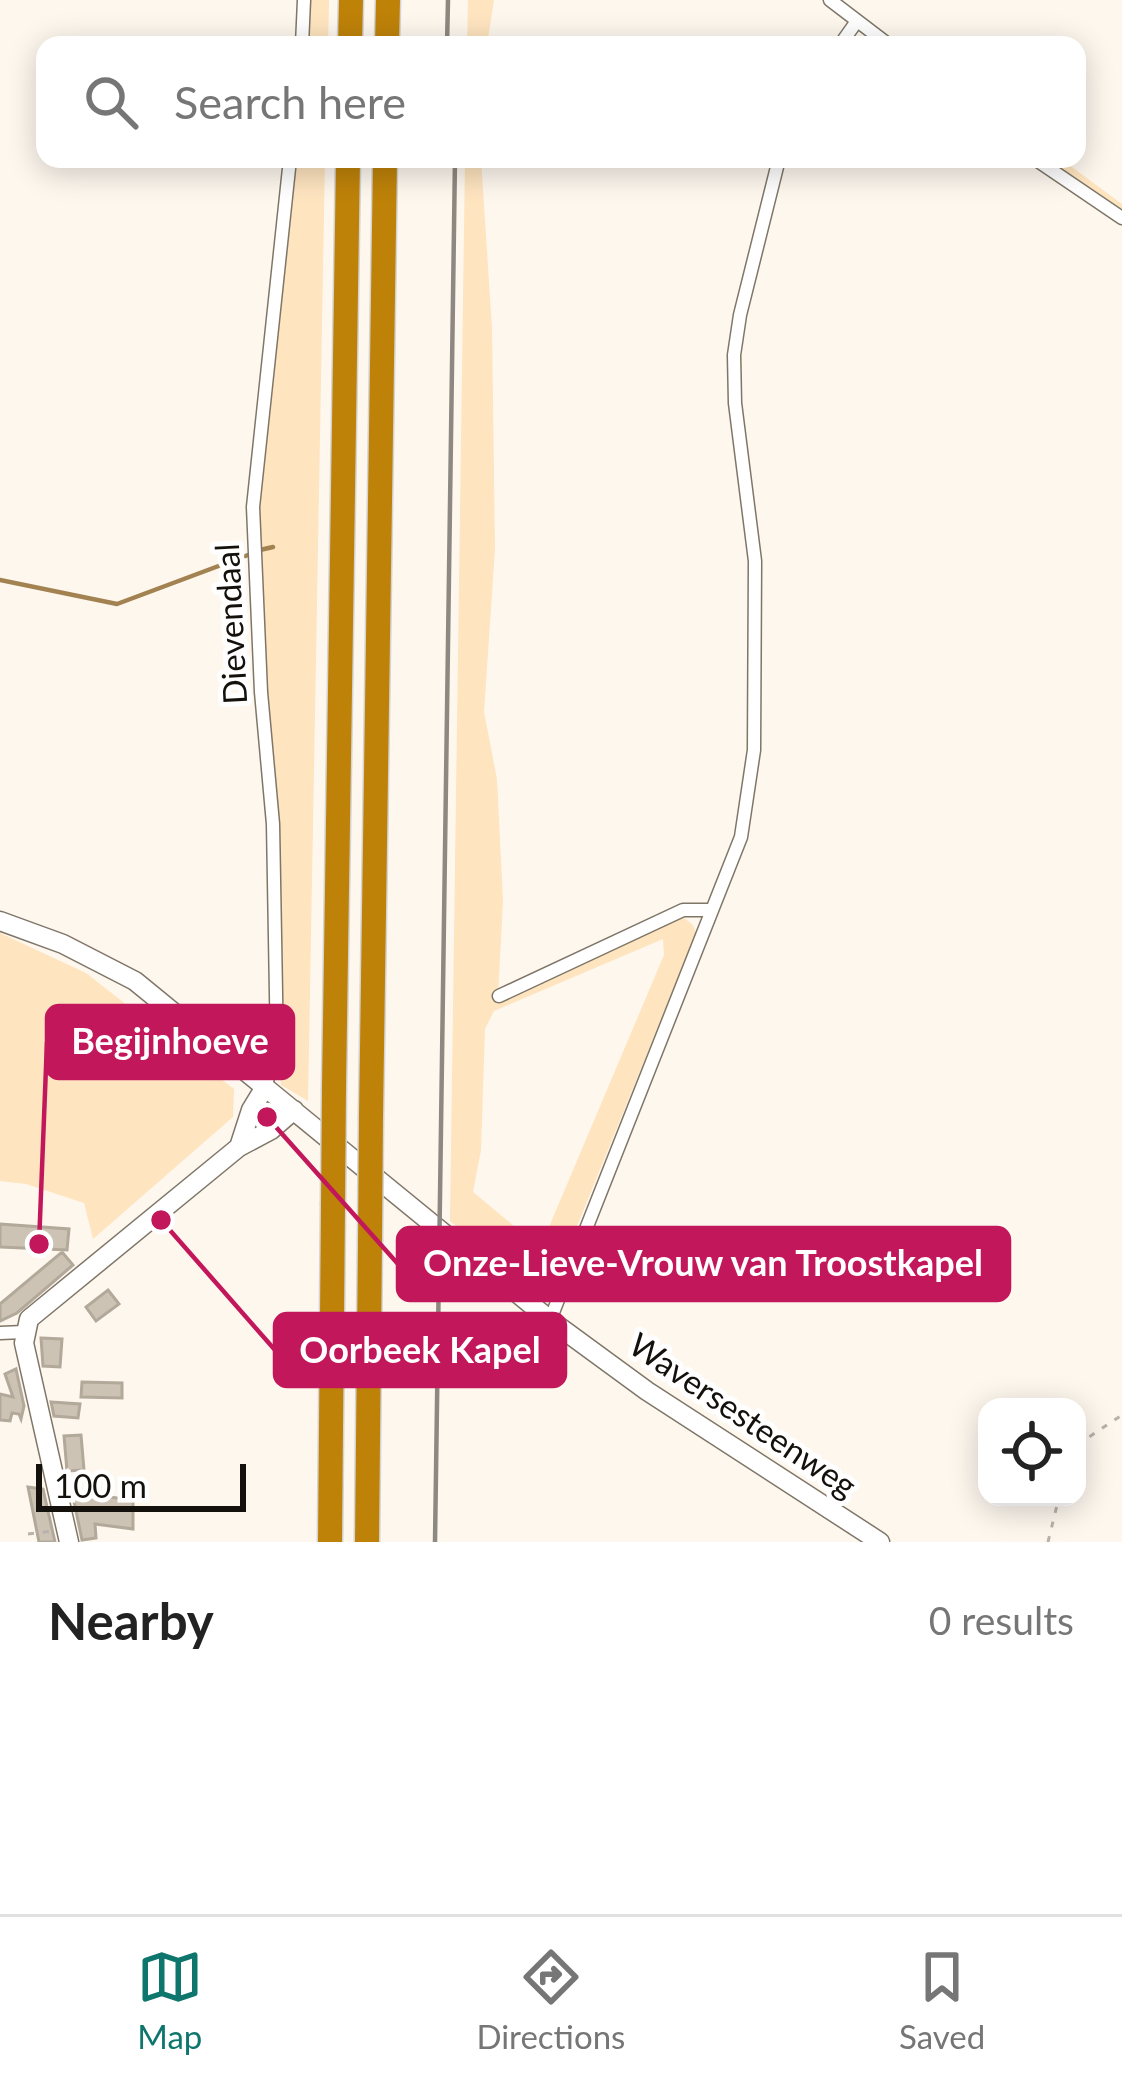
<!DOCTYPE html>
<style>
body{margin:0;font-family:Lato,sans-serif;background:#f2f2f2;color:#222}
.controls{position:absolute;right:36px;bottom:36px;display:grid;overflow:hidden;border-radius:24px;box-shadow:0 6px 30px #0003}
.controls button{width:108px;height:108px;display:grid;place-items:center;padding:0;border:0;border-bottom:3px solid #e0e0e0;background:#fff;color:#222;font:60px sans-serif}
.scale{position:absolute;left:36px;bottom:30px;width:210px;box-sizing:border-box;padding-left:12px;border:6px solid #14110c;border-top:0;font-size:33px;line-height:42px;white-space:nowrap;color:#14110c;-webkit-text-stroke:9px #fff;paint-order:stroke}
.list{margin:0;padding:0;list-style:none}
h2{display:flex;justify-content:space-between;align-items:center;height:156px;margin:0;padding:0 48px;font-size:51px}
h2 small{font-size:39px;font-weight:400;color:#767676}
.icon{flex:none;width:66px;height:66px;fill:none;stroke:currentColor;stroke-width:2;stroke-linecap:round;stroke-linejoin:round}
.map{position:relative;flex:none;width:1122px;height:1542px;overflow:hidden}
.search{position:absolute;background:#fff;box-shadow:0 6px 30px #0003;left:36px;right:36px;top:36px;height:132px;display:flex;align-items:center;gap:30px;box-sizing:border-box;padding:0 42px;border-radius:24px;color:#767676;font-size:45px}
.sheet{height:372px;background:#fff}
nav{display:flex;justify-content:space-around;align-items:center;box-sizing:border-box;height:168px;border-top:3px solid #e0e0e0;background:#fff;font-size:33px;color:#767676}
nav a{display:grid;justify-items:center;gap:6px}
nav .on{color:#0f766e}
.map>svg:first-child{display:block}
</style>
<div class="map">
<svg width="1122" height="1542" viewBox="0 0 1122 1542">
<rect width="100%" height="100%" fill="#fef7ee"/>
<path fill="#fee4bf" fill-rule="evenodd" d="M308 0H329L328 45H306Z
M468 0H494L487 45H467Z
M294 159H325L308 1101 281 1085 259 516Z
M465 159H481L492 328 495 549 484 712 497 779 503 901 498 997 683 917 693 925 696 933 558 1273 548 1282 530 1287 450 1221ZM663 939 664 955 549 1227 532 1241 473 1192 481 1150 485 1029 494 1011Z
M1044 159H1061L1122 204V214Z
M0 933 86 973 234 1089 233 1117 93 1239 84 1203 26 1184 0 1181Z"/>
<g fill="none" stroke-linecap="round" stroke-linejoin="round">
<path stroke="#a38251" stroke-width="4.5" d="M260 550 273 547
M0 580 117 604 248 555"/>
</g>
<path fill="#cdc3b4" stroke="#b3a99a" stroke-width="3" d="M0 1224 69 1229 67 1250 0 1247Z
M62 1252 73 1265 17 1313 0 1321V1304Z
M108 1290 119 1304 96 1321 86 1307Z
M41 1338 62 1339 60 1367 43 1366Z
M16 1369 24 1406 21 1419 19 1414 12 1413 10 1421 0 1420V1394L13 1397 5 1374Z
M82 1382 122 1383V1398L81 1397Z
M51 1402 80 1404 78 1418 54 1416Z
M81 1435 84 1470 67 1471 64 1436Z
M28 1487 43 1489 55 1542H39Z
M72 1492 133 1500V1529L95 1524 96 1538 82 1540Z"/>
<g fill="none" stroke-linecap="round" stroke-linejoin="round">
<g stroke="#7f7668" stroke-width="15">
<path id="street" d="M830 0 889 45
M302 45 304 0
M840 45 857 21
M1035 159 1122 218
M499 996 683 910H712
M265 1087 277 1050 273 824 261 692 253 507 290 159
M550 1320 741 837 754 750 755 561 735 403 734 355 740 315 779 159
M0 1333 24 1332"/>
</g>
<g stroke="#7f7668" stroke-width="21">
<path id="secondary" d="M0 921 63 944 135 981 550 1320 647 1391 880 1542
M239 1147 251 1110 265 1087
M69 1542 24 1343 29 1319 239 1147 271 1130 294 1110"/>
</g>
<g stroke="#d5d4d3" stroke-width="27">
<path id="highway" d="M350 45 351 0
M387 45 388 0
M334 1088 348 159
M371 1117 385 159
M330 1542 333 1206
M367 1542 370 1241"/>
</g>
<path stroke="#b8b2aa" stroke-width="3" stroke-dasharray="6 9" stroke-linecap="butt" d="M1077 1445 1122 1415
M28 1534 52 1531
M1048 1542 1059 1497"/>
<use href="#street" stroke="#fff" stroke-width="12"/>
<use href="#secondary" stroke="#fff" stroke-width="18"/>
<use href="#highway" stroke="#be8209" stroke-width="24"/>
<path stroke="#8d8881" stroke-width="4.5" d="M447 45 448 0
M435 1542 455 159"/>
<g stroke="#d5d4d3" stroke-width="27" stroke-linecap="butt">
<path id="highway-bridge" d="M333 1206 334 1088
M370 1241 371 1117"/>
</g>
<use href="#highway-bridge" stroke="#be8209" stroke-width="24"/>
</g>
<g text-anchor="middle" stroke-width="10" stroke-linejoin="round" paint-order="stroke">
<g font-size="33" fill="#14110c" stroke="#fff">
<text transform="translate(231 624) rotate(-93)" y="12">Dievendaal</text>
<text transform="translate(743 1415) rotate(34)" y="12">Waversesteenweg</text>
</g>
</g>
<path fill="none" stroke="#c2185b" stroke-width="4.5" d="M39 1244L47 1042M267 1117L398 1264M161 1220L275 1350"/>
<g fill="#c2185b" stroke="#fff" stroke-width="4.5">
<circle cx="39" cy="1244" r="12"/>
<circle cx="267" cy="1117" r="12"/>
<circle cx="161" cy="1220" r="12"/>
</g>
<g fill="#c2185b" stroke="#c2185b" stroke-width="4.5">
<rect x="47" y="1006" width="246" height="72" rx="12"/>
<rect x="398" y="1228" width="611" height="72" rx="12"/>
<rect x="275" y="1314" width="290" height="72" rx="12"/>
</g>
<g font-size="36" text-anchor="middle" font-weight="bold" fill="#fff">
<text x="170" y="1054">Begijnhoeve</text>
<text x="703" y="1276">Onze-Lieve-Vrouw van Troostkapel</text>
<text x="420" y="1363">Oorbeek Kapel</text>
</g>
</svg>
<div class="controls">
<button><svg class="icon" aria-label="locate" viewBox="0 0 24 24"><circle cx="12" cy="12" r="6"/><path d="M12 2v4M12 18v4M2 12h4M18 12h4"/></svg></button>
</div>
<div class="scale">100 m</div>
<div class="search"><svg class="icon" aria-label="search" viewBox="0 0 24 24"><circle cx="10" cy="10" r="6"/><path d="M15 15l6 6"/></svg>Search here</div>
</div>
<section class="sheet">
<h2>Nearby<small>0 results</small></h2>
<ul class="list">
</ul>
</section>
<nav>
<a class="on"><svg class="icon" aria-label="map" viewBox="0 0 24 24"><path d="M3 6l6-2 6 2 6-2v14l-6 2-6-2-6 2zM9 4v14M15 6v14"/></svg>Map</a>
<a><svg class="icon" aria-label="directions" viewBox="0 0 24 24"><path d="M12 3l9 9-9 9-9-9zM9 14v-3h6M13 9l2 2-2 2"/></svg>Directions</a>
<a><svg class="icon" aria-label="saved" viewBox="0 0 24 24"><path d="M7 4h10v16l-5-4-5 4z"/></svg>Saved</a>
</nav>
